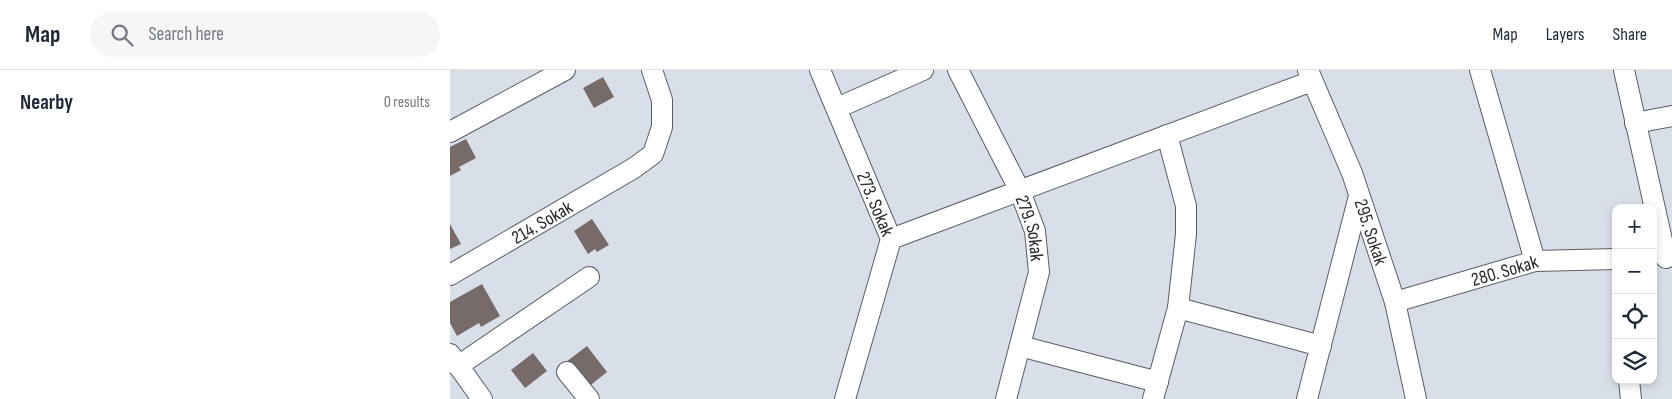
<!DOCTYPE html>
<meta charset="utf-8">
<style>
body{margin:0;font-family:"Sofia Sans Condensed",sans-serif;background:#f6f6f7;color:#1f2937}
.controls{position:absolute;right:15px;bottom:15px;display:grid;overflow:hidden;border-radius:10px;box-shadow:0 2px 8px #0003}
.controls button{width:45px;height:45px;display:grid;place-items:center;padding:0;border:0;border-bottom:1px solid #e0e1e3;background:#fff;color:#1f2937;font:25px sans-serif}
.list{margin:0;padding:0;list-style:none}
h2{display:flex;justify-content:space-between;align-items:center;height:65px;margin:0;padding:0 20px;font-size:21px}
h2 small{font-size:16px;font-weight:400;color:#747a83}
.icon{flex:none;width:28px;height:28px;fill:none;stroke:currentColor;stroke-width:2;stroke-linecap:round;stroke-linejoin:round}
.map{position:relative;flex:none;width:1222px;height:329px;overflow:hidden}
header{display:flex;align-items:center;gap:30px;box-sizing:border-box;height:70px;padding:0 25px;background:#fff;border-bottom:1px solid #e0e1e3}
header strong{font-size:24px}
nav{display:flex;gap:28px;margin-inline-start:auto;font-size:18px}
.search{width:350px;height:45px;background:#f6f6f7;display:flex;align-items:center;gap:12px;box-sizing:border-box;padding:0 18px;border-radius:28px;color:#747a83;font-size:19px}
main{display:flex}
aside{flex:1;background:#fff}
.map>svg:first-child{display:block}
</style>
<header>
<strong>Map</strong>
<div class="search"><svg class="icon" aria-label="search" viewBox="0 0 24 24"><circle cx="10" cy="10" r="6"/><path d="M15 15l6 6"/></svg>Search here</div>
<nav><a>Map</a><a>Layers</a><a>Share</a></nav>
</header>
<main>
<aside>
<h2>Nearby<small>0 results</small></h2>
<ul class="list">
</ul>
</aside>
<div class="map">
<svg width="1222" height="329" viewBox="0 0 1222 329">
<rect width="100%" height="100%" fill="#d9dfe8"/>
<path fill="#766b68" d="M153 7 164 27 144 38 133 18Z
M16 69 26 88 9 97 11 100 0 106V77Z
M142 149 159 175 147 182 145 179 138 184 124 161Z
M0 154 11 174 0 179Z
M32 214 50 246 31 257 29 253 7 266 0 253V232Z
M137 276 157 302 137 318 116 292Z
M83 283 97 301 75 318 61 300Z"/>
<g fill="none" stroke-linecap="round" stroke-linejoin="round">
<g stroke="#595e66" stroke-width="22">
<g id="minor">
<path id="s1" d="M370 0 441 169 395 329"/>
<path id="s2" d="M508 0 570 121 585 161 589 202 556 329"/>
<path id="s3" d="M858 0 902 103 945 232 966 329"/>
<path d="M1030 0 1085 191"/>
<path d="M1174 0 1216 188"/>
<path d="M387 38 473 0"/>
<path d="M1185 53 1222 46"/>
<path d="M0 62 115 0"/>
<path d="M441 169 862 11"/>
<path id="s4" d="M0 205 184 98 203 84 212 57V30L202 0"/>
<path id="s5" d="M945 232 1085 191 1166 189"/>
<path d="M728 238 871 276"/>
<path d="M570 276 708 312"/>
<path d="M0 284 32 329"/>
<path d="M8 296 139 207"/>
<path d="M117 302 139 329"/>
<path d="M1179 310 1181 329"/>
<path d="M703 329 728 238 736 164V136L717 65"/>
<path d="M857 329 909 126"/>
</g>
</g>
<use href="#minor" stroke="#fff" stroke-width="20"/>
</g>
<g text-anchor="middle" stroke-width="5" stroke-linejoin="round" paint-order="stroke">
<g font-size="19" fill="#282a2d" stroke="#fff">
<text dy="7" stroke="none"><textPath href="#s1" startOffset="145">273. Sokak</textPath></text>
<text dy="7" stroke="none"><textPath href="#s4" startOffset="106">214. Sokak</textPath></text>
<text dy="7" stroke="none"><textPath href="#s2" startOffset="175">279. Sokak</textPath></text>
<text dy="7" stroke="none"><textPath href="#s3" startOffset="174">295. Sokak</textPath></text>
<text dy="7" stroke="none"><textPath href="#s5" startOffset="114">280. Sokak</textPath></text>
</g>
</g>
</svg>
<div class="controls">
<button>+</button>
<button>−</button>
<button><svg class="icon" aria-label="locate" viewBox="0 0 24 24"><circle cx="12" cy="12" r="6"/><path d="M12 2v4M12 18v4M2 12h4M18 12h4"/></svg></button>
<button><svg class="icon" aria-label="layers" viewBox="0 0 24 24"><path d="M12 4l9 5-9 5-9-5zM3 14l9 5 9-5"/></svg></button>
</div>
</div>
</main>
